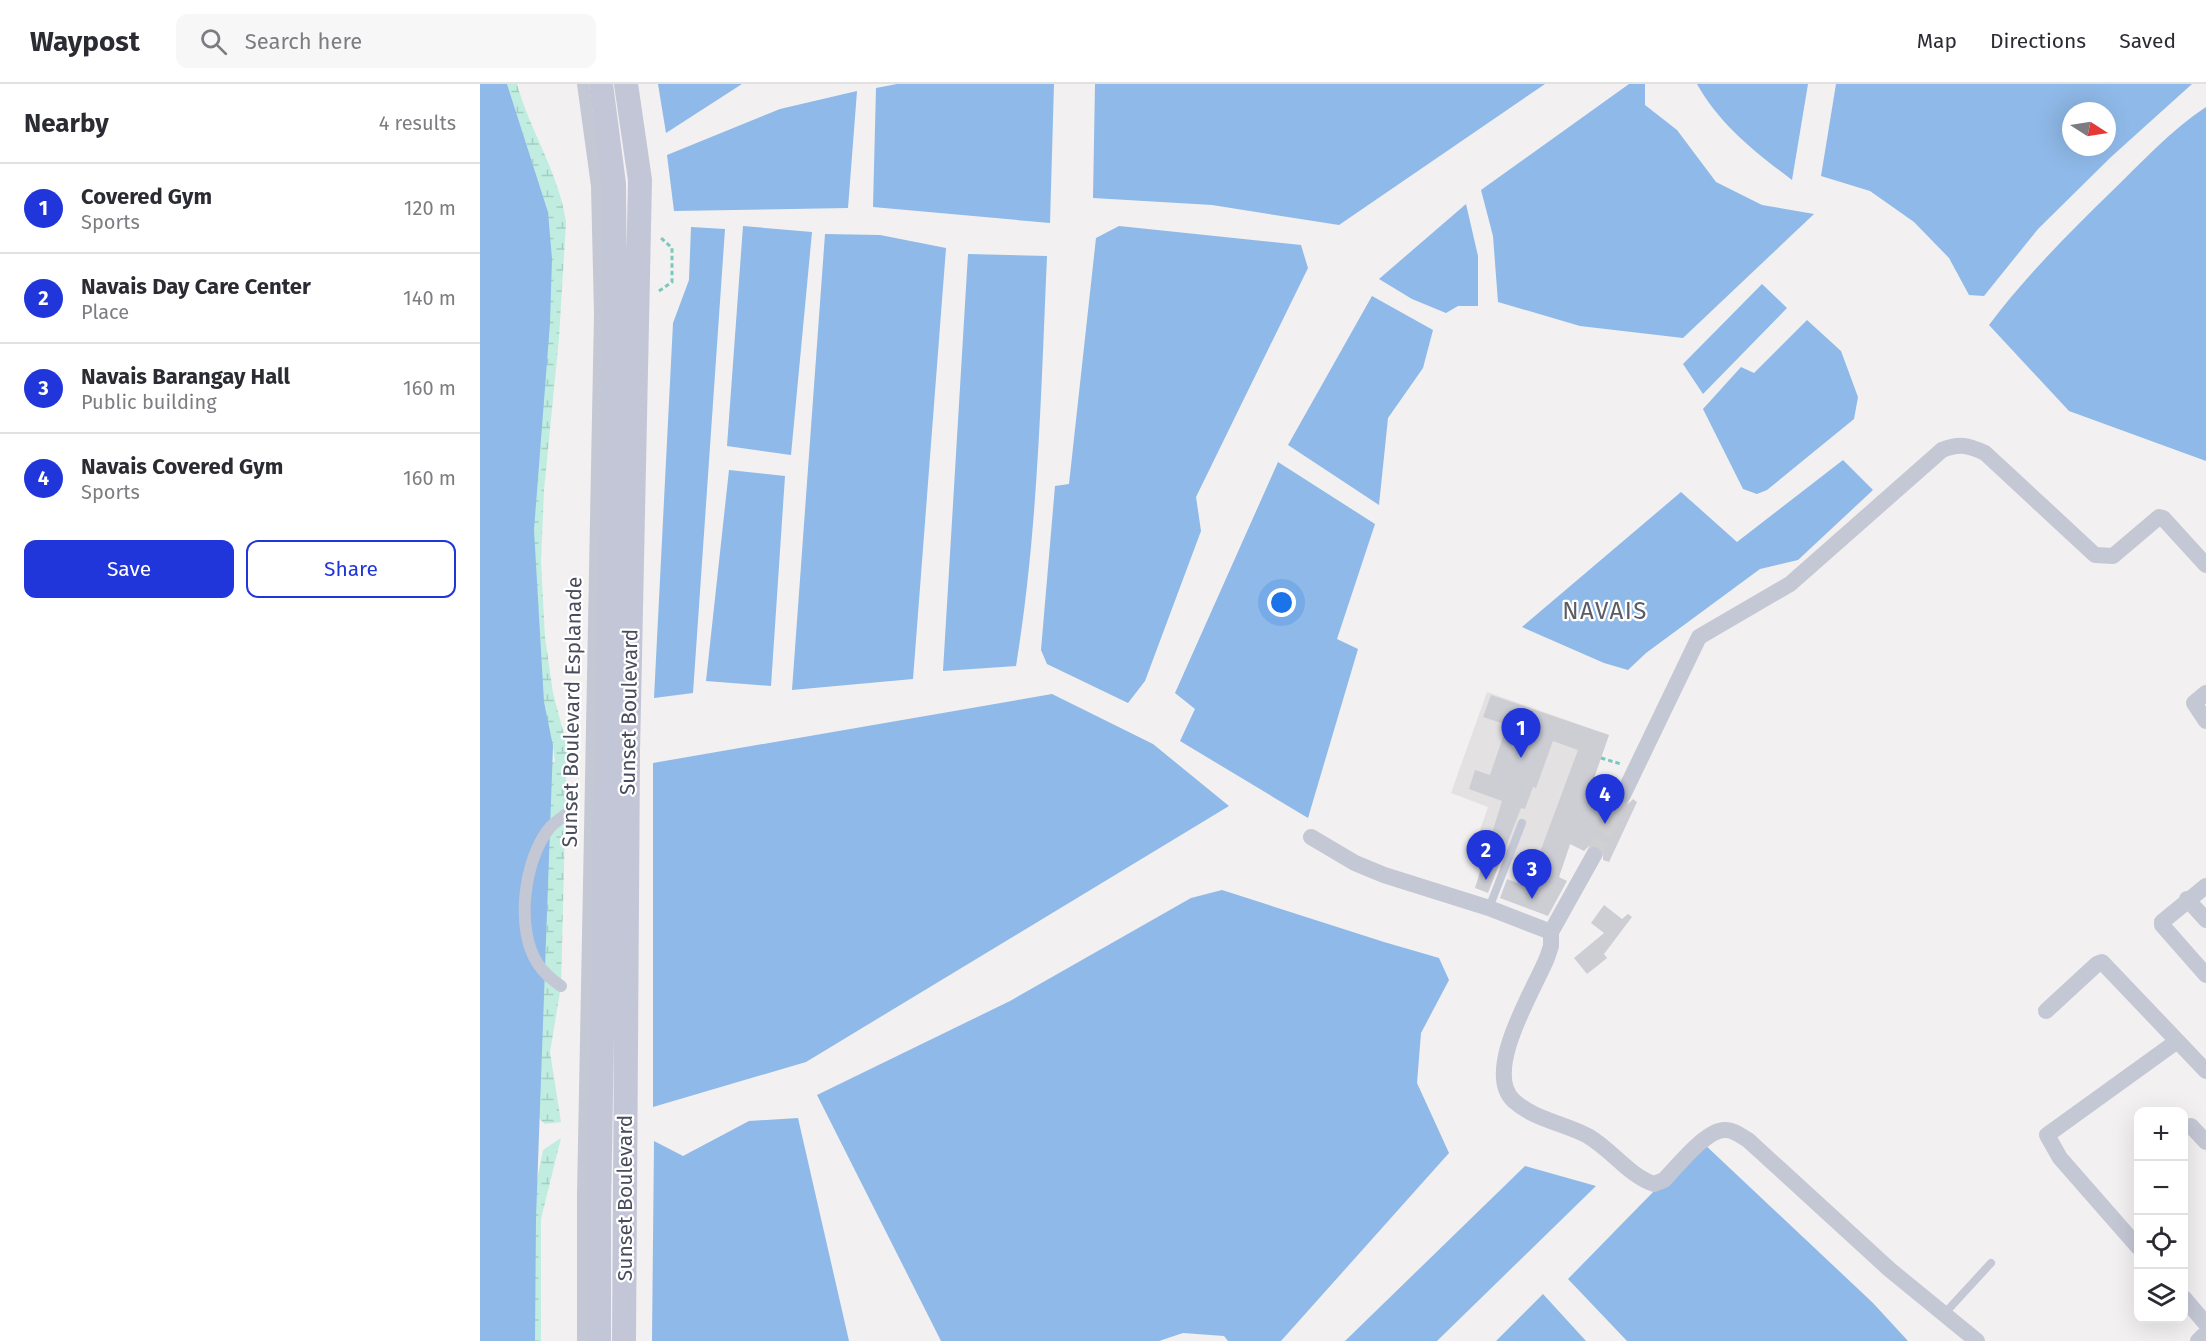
<!DOCTYPE html>
<meta charset="utf-8">
<style>
body{margin:0;font-family:"Fira Sans",sans-serif;background:#f7f7f7;color:#2b2b33}
.controls{position:absolute;right:18px;bottom:18px;display:grid;overflow:hidden;border-radius:12px;box-shadow:0 6px 24px #0002}
.controls button{width:54px;height:54px;display:grid;place-items:center;padding:0;border:0;border-bottom:2px solid #e1e1e2;background:#fff;color:#2b2b33;font:30px sans-serif}
.compass{position:absolute;left:1582px;top:18px;width:54px;height:54px;border-radius:50%;background:#fff;box-shadow:0 6px 24px #0002;rotate:102deg}
.you{position:absolute;left:802px;top:519px;width:21px;height:21px;margin:-15px;border:4px solid #fff;border-radius:50%;background:#1a73e8;box-shadow:0 0 0 9px #1a73e833}
.badge{display:grid;place-items:center;width:39px;height:39px;border-radius:50%;background:#2136da;color:#fff;font-size:20px;font-weight:700}
.pin{position:absolute;translate:-50% -50px;filter:drop-shadow(0 2px 3px #0008)}
.pin::after{content:'';position:absolute;top:32px;width:21px;height:18px;background:inherit;clip-path:polygon(0 0,100% 0,50% 100%)}
.list{margin:0;padding:0;list-style:none}
h2{display:flex;justify-content:space-between;align-items:center;height:78px;margin:0;padding:0 24px;font-size:26px}
h2 small{font-size:20px;font-weight:400;color:#7c7c81}
.list li{display:grid;grid-template-columns:39px 1fr auto;gap:18px;align-items:center;box-sizing:border-box;height:90px;padding:0 24px;border-top:2px solid #e1e1e2}
.list b{display:block;font-size:22px;white-space:nowrap}
.list p{margin:0;font-size:20px;white-space:nowrap;color:#7c7c81}
.list em{font-size:20px;font-style:normal;color:#7c7c81}
.actions{display:flex;gap:12px;padding:18px 24px}
.actions a{flex:1;padding:14px 0;border:2px solid #2136da;border-radius:12px;text-align:center;font-size:21px;color:#2136da}
.actions .main{background:#2136da;color:#fff}
.icon{flex:none;width:33px;height:33px;fill:none;stroke:currentColor;stroke-width:2;stroke-linecap:round;stroke-linejoin:round}
.map{position:relative;flex:none;width:1726px;height:1257px;overflow:hidden}
header{display:flex;align-items:center;gap:36px;box-sizing:border-box;height:84px;padding:0 30px;background:#fff;border-bottom:2px solid #e1e1e2}
header strong{font-size:28px}
nav{display:flex;gap:33px;margin-inline-start:auto;font-size:21px}
.search{width:420px;height:54px;background:#f7f7f7;display:flex;align-items:center;gap:15px;box-sizing:border-box;padding:0 21px;border-radius:12px;color:#7c7c81;font-size:22px}
main{display:flex}
aside{flex:1;background:#fff}
.map>svg:first-child{display:block}
</style>
<header>
<strong>Waypost</strong>
<div class="search"><svg class="icon" aria-label="search" viewBox="0 0 24 24"><circle cx="10" cy="10" r="6"/><path d="M15 15l6 6"/></svg>Search here</div>
<nav><a>Map</a><a>Directions</a><a>Saved</a></nav>
</header>
<main>
<aside>
<h2>Nearby<small>4 results</small></h2>
<ul class="list">
<li><span class="badge">1</span><div><b>Covered Gym</b><p>Sports</p></div><em>120 m</em></li>
<li><span class="badge">2</span><div><b>Navais Day Care Center</b><p>Place</p></div><em>140 m</em></li>
<li><span class="badge">3</span><div><b>Navais Barangay Hall</b><p>Public building</p></div><em>160 m</em></li>
<li><span class="badge">4</span><div><b>Navais Covered Gym</b><p>Sports</p></div><em>160 m</em></li>
</ul>
<div class="actions"><a class="main">Save</a><a>Share</a></div>
</aside>
<div class="map">
<svg width="1726" height="1257" viewBox="0 0 1726 1257">
<defs>
<pattern id="wetland-marsh" width="20" height="14" patternUnits="userSpaceOnUse" patternTransform="scale(1.5)"><rect width="20" height="14" fill="#c0ede0"/><path d="M1 5h8M5 5V1M11 12h8M15 12V8" fill="none" stroke="#a6cdc3"/></pattern>
</defs>
<rect width="100%" height="100%" fill="#f2f0f0"/>
<path fill="#e3e1e1" d="M1007 608 1129 651 1079 792 994 763 1008 723 971 709Z"/>
<path fill="url(#wetland-marsh)" d="M27 0H37C50 47 79 89 86 138L79 254 64 406 61 478 65 553 73 609 87 662 81 902 70 968 81 1038 65 1040 53 1029 58 686 75 677 73 662 65 656 51 480 68 128Z
M81 1054 61 1135V1257H37L56 1101 63 1066Z"/>
<path fill="#8fb9e8" fill-rule="evenodd" d="M0 0H27L68 128 72 175 70 239 54 446 64 618 73 662 56 1134 55 1257H0Z
M178 0H262L186 49Z
M417 0H574L570 139 393 123 396 4Z
M615 0H1065L859 141 732 121 613 114Z
M1149 0H1165V21L1197 46 1236 98 1282 121 1334 130 1203 254 1100 242 1018 218 1013 152 1001 106Z
M1217 0H1328L1312 96C1275 68 1240 41 1217 0Z
M1356 0H1712L1631 73 1558 145 1504 212 1489 211 1469 174 1434 138 1390 107 1341 92ZM1591 27H1627V63H1591Z
M377 7 368 124 194 127 187 71 300 25Z
M1726 23V377L1589 327 1509 241C1545 193 1587 151 1630 109 1661 79 1690 47 1726 23Z
M986 120 998 172V222H978L966 229 932 215 899 195Z
M263 142 332 148 311 371 247 362Z
M639 142 821 161 828 184 716 413 721 447 665 597 648 619 567 580 561 566 575 402 589 400 616 154Z
M211 143 245 145 213 609 174 614 193 239 209 196Z
M345 150 400 151 466 164 433 595 312 606Z
M488 170 567 172C561 309 558 447 536 582L463 587Z
M1282 200 1307 224 1223 310 1203 280Z
M892 212 953 246 943 284 908 334 899 421 808 361Z
M1327 236 1361 267 1378 313 1374 335 1287 406 1277 410 1263 405 1223 325 1261 283 1274 289Z
M1363 376 1393 406 1318 476 1280 485 1166 569 1148 586 1124 579 1042 543 1201 408 1257 458Z
M798 378 895 440 857 555 878 565 828 734 700 657 715 625 695 609Z
M249 386 305 392 291 602 226 597Z
M572 610 673 660 749 722 326 978 173 1023V679Z
M742 806 904 858 959 874 969 896 941 949 937 999 969 1069 801 1257H748L744 1252 703 1249 679 1257H461L337 1011 530 917 711 814Z
M318 1034 369 1257H172L174 1057 203 1072 269 1037Z
M1222 1058 1393 1219 1428 1257H1147L1088 1195Z
M1045 1082 1116 1102 957 1257H865Z
M1063 1210 1106 1257H1016Z"/>
<path fill="#cdced4" d="M1011 611 1129 651 1113 697 1134 707V716L1139 721 1148 720 1153 715 1157 718 1129 778 1123 776V766L1119 762H1109L1104 767 1090 760 1079 793 1087 797 1068 832 1020 814 1027 795 1047 803 1098 666 1073 657 1056 704 1053 703 1045 725 1041 724 1008 809 995 804 1022 717 989 705 995 686 1010 691 1027 641 1003 633Z
M1124 821 1142 835 1148 830 1152 833 1124 870 1127 874 1107 890 1094 874 1124 849 1111 839Z"/>
<g fill="none" stroke-linecap="round" stroke-linejoin="round">
<path stroke="#d0cfd2" stroke-width="16" stroke-dasharray="16 8" stroke-linecap="butt" d="M1114 771 1143 711"/>
<path stroke="#7acabc" stroke-width="3" stroke-dasharray="4.5 3" stroke-linecap="butt" d="M179 207 192 198V164L180 153
M1121 674 1141 680"/>
<path stroke="#c4c7d4" stroke-width="8" d="M1009 824 1042 739
M1465 1229 1511 1179"/>
<path stroke="#c4c7d4" stroke-width="12" d="M103 0 117 102 120 229 103 1111V1257
M81 902C72 896 64 889 58 880 35 846 44 777 68 746 72 740 80 735 85 731"/>
<path stroke="#c4c7d4" stroke-width="16" d="M1726 609 1714 619 1726 637
M1143 711 1219 553 1310 500 1462 366C1479 359 1488 361 1505 369L1615 471 1633 472 1679 433 1683 434 1726 481
M831 753 875 779 904 791 1009 824 1071 848 1114 771
M1726 802 1682 838V841L1726 891
M1707 815 1726 836
M1071 848V862L1067 874C1054 906 1002 988 1034 1017 1055 1036 1084 1039 1108 1052 1132 1066 1148 1091 1174 1100L1184 1096C1197 1083 1227 1044 1246 1046 1254 1046 1261 1052 1268 1056L1409 1185 1497 1257
M1566 927 1617 880 1622 878 1726 987
M1711 1042 1726 1058
M1658 1163 1580 1074 1567 1051 1696 958
M1704 1214 1726 1240
M1718 1257 1726 1249"/>
<path stroke="#c3c6d7" stroke-width="24" d="M119 1257V1123L135 227 134 100 121 0
M144 1257 148 668 160 96 146 0"/>
</g>
<g text-anchor="middle" stroke-width="4.5" stroke-linejoin="round" paint-order="stroke">
<g font-size="21" fill="#484c5c" stroke="#fff">
<text transform="translate(92 628) rotate(-89)" y="7">Sunset Boulevard Esplanade</text>
<text transform="translate(149 628) rotate(-89)" y="7">Sunset Boulevard</text>
<text transform="translate(145 1114) rotate(-90)" y="7">Sunset Boulevard</text>
</g>
<g font-size="24" letter-spacing="1.5" fill="#5c5d64" stroke="#fff">
<text x="1125" y="535">NAVAIS</text>
</g>
</g>
</svg>
<div class="controls">
<button>+</button>
<button>−</button>
<button><svg class="icon" aria-label="locate" viewBox="0 0 24 24"><circle cx="12" cy="12" r="6"/><path d="M12 2v4M12 18v4M2 12h4M18 12h4"/></svg></button>
<button><svg class="icon" aria-label="layers" viewBox="0 0 24 24"><path d="M12 4l9 5-9 5-9-5zM3 14l9 5 9-5"/></svg></button>
</div>
<svg class="compass" viewBox="-18 -18 36 36"><path d="M0-13l5 13h-10z" fill="#e53935"/><path d="M0 13l5-13h-10z" fill="#7c7c81"/></svg>
<div class="you"></div>
<div class="pin badge" style="left:1041px;top:674px">1</div>
<div class="pin badge" style="left:1006px;top:796px">2</div>
<div class="pin badge" style="left:1052px;top:815px">3</div>
<div class="pin badge" style="left:1125px;top:740px">4</div>
</div>
</main>
